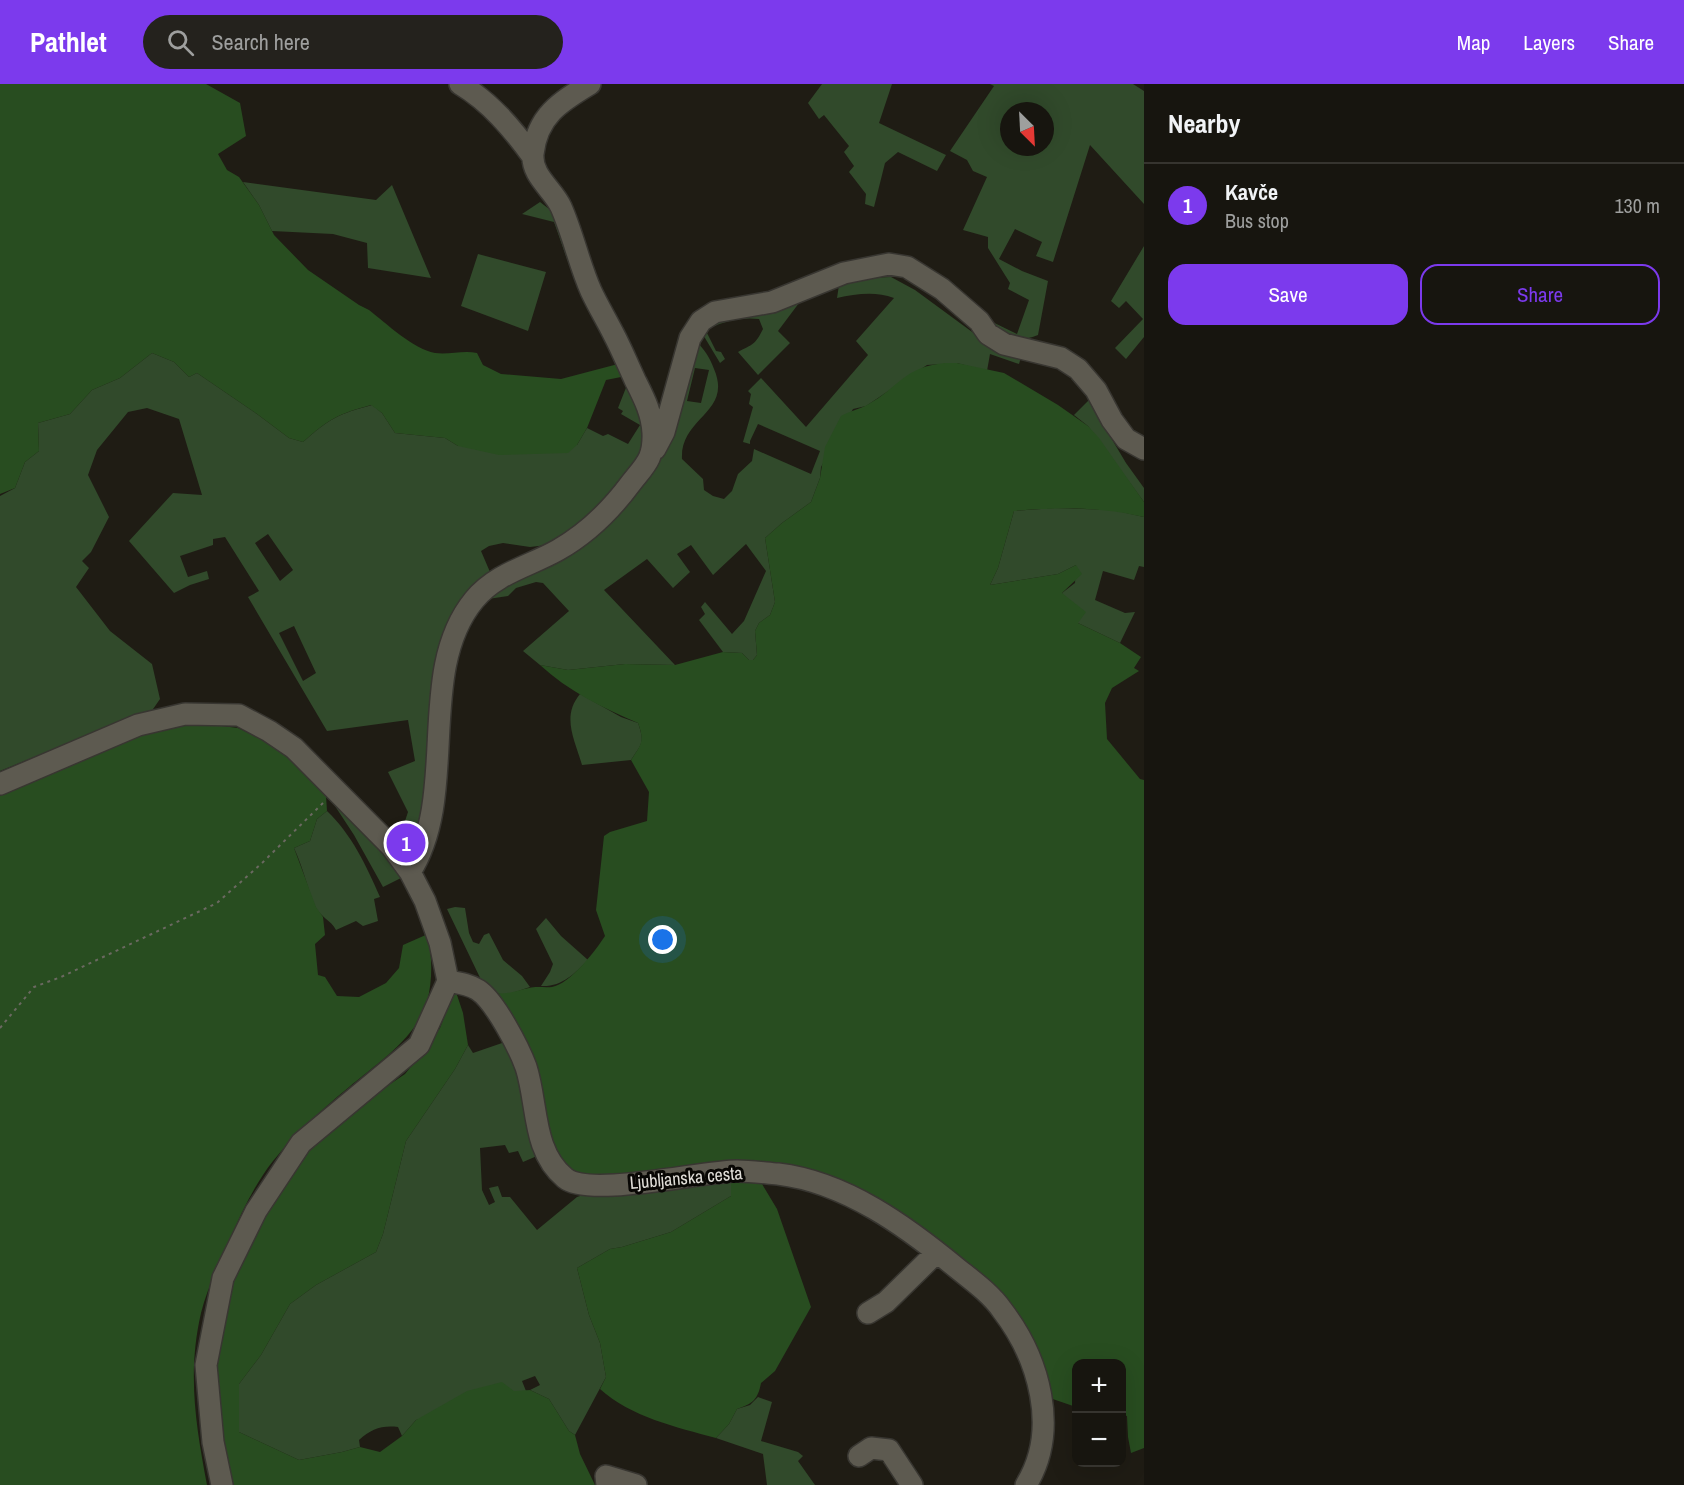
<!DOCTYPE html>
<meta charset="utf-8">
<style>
body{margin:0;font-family:"Archivo Narrow",sans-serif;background:#24221d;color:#f1f3f6}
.controls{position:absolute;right:18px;bottom:18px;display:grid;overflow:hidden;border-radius:12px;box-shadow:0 6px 24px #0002}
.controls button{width:54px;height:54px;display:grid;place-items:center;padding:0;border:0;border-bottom:2px solid #36342f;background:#17150f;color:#f1f3f6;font:30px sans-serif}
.compass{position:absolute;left:1000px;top:18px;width:54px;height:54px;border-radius:50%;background:#17150f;box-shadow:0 6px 24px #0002;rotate:156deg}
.you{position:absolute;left:663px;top:856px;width:21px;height:21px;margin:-15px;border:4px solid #fff;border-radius:50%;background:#1a73e8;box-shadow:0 0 0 9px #1a73e833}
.badge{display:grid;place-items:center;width:39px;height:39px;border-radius:50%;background:#7c3aed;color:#fff;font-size:20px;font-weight:700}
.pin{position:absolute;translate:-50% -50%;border:3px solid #fff;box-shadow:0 2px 6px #0006}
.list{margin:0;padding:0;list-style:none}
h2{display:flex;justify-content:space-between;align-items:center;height:78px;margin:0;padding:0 24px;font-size:26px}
h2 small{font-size:20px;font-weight:400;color:#9e9f9e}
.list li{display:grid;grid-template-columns:39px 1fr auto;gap:18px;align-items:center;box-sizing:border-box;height:84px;padding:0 24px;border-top:2px solid #36342f}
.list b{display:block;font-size:22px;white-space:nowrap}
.list p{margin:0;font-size:20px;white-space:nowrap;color:#9e9f9e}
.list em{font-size:20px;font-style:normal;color:#9e9f9e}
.actions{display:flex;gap:12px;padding:18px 24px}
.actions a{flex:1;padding:14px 0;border:2px solid #7c3aed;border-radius:18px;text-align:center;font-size:21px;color:#7c3aed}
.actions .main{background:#7c3aed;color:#fff}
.icon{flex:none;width:33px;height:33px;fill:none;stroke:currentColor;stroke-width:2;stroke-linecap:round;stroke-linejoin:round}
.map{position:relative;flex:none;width:1144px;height:1401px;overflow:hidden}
header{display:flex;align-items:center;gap:36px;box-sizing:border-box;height:84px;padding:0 30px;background:#7c3aed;color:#fff}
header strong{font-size:28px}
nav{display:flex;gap:33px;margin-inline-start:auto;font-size:21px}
.search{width:420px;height:54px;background:#24221d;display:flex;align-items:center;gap:15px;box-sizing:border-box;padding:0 21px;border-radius:33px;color:#9e9f9e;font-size:22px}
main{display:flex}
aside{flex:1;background:#17150f}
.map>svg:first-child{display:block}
</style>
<header>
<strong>Pathlet</strong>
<div class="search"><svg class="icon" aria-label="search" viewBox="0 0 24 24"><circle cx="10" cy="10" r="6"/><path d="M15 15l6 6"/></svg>Search here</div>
<nav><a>Map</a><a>Layers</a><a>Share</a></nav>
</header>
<main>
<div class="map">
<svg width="1144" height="1401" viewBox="0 0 1144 1401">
<rect width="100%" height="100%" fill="#1f1c14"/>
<path fill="#314a2b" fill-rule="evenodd" d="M822 0H892L879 39 946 71 937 87 898 68 885 79 874 123 865 120 866 110 849 88 854 82 844 68 849 62 824 31 819 35 808 19Z
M990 0H1133L1144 7V120L1090 61 1053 178 1036 172 1042 158 1015 145 999 175 1022 187 1048 197 1038 251C1008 263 994 248 974 229L1017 250 1029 216 1008 205 1010 199 988 164V153L963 146 987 93 973 87 967 76 950 67 994 2ZM1009 27H1045V63H1009Z
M243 98 376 116 392 101 431 194 368 184 367 159 333 150 272 147 259 121Z
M540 118 549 125 555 123 581 198 574 195 554 138 522 130Z
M1144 162V253L1126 275 1115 264 1143 235 1126 217 1119 224 1111 217Z
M478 170 546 188 528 247 461 222Z
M891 193 915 206 979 253 1022 270 1019 280 990 270 987 287 957 279 927 281 866 322 853 325 821 383 820 394 811 418 782 439 765 454 775 518 770 531 759 539 755 547 757 571 753 576H749L742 569 723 568 699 536 705 530 701 523 705 518 732 550 744 537 766 487 746 460 713 491 691 461 677 470 690 488 673 504 647 475 604 506 675 581 625 580 568 586 540 581 523 567 569 527 543 499 536 498 516 504 508 512 488 515 636 402 696 257C705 266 710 274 714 285 733 329 680 333 682 375L703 395 704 406 713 412 724 415 732 407 738 390 752 377 754 365 811 390 820 367 758 340 750 357V360L743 358 753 323 749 320 751 310 748 307 761 294 806 343 868 271 856 257 894 214C875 207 856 210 837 214L839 201 864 194ZM695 284 709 286 701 319 687 317Z
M802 215 778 247 790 259 758 291 738 268C753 260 755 261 763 245L759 235C742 233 725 237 710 244L707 249 716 267 721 268 725 275 720 279 702 249 712 237Z
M152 269 174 278 189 293 197 289 257 330 289 354 303 358C329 335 338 330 372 321L382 329 395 349 445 354 458 362 577 361 587 344 603 352 608 350 628 360 640 341 621 330 623 327 618 324 629 296 643 310 642 370 591 433 547 461 530 463 503 459 489 462 481 467 490 488 467 515 425 724 416 745 409 751 405 737 408 728 388 688 415 677 408 636 327 647 248 513 259 507 225 453 213 455V461L180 472 188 493 207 487 209 495 190 501 174 509 129 457 173 409 202 411 179 335 147 324 128 328 97 366 88 391 109 433 91 468 82 477 89 484 76 503 110 547 152 580 160 615 151 628 108 643 0 687V412L15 404 25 378 39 367 38 339 70 330 92 306 120 294ZM268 450 293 486 280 497 255 459ZM294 542 316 589 303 597 279 549Z
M1097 308 1104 342 1126 379 1144 404V418L1088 342 1074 331Z
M1055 424 1113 426 1144 433V483L1139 482 1134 496 1103 487 1095 516 1125 529 1135 528 1120 559 1078 539 1062 509 1075 499 1076 481 1058 490 990 501 998 484 1014 427Z
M580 610 621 633 638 639C645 659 642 659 631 676L582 681C575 656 561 633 580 610Z
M338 720 386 771 401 794 383 803 354 751 335 722Z
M327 727C352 751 366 781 380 813L374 815 378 837 363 842 356 837 336 846C331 836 320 833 315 822 307 803 303 783 294 764L310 757 317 735Z
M455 823 465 824 469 849 473 858 479 860 484 851 489 849 503 876 522 892 530 903C512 909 500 916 484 902L447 825Z
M546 834 561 852 588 876C574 890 562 903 541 902L550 888 553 880 536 845Z
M505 958 521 994 537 1072 523 1078 518 1067 509 1069 505 1061 480 1064 482 1106 489 1121 495 1118 489 1104 498 1102 502 1113H510L537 1146 577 1113 592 1108 731 1095V1112L671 1148 622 1163 610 1165 577 1184 589 1231 600 1259 606 1293 575 1351 569 1347 549 1315 530 1306 540 1301 535 1292 522 1297 526 1307H514L416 1336 402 1352 398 1343C382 1341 371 1345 359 1356L360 1363 342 1368 299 1376 239 1348V1300L261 1271 290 1220 316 1201 376 1168 383 1150 406 1057 455 985 468 961 473 969Z
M758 1313 772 1318 761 1357 798 1368 803 1372 798 1377 815 1401H767L763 1370 716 1354 729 1340 737 1325 750 1321Z"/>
<path fill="#284d20" d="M0 0H206L240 19 246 52 218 70 227 86 239 93 259 121 274 151 308 186 359 221 369 226C387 240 413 265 435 269 449 271 463 266 477 269L483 281 501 290 561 295 618 280 624 285 621 293 606 296 587 344 577 361 568 369 499 371 458 362 445 354 395 349 382 329 371 321C338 330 329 335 303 358L289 354 257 330 197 289 189 293 174 278 152 269 120 294 92 306 70 330 38 339 39 367 25 378 15 404 0 410Z
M945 279H957L1004 289 1058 321 1088 342 1099 354 1144 418V433C1101 423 1059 423 1014 427L998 484 990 501 1058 490 1076 481 1082 490 1062 509 1086 528 1078 539 1120 559 1141 573 1134 584 1139 587 1112 604 1105 619 1107 655 1140 695 1144 696V1364L1131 1369 1128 1353 1127 1332 1122 1331V1280H1076V1323L1044 1312 1008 1221 819 1089 598 1094 573 1090 555 1075 492 909C507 911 515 907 529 904 537 902 544 904 552 903 570 900 596 866 605 852L596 826 604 752 610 748 647 737 649 708 631 676C641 660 645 658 638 639 603 624 568 607 540 581L568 586 625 580 675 581 723 568 742 569 749 576H753L757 571 755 547 759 539 770 531 775 518 765 454 782 439 811 418 820 394 825 363 841 332C850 327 859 325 867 321 900 303 903 283 945 279Z
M214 641 238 644 270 659 296 679 326 712 327 727 317 735 310 757 294 764 316 823 323 833 325 851 315 860 318 891 325 893 337 912 359 913 386 899 399 884 403 861 428 850C432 873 433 895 427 918 415 956 376 980 348 1004 321 1026 295 1050 273 1077 254 1101 241 1130 229 1157 219 1180 207 1205 201 1229 187 1290 196 1342 207 1401H0V707L151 645 177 642Z
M456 908 463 929 468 961 455 985 406 1057 383 1150 376 1168 316 1201 290 1220 261 1271 239 1300V1348L299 1376 342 1368 360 1363 380 1368 402 1352 416 1336 467 1307 502 1298 514 1307 530 1306 549 1315 569 1347 575 1351 580 1370 595 1401H228L214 1280 223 1221 261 1129 315 1058 349 1028 405 990 422 969 440 944 451 915Z
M731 1095H759L777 1125 811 1223 775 1287 761 1299C758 1315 753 1320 737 1325L729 1340 716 1354C676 1343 631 1333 600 1305L606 1293 600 1259 589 1231 577 1184 610 1165 622 1163 671 1148 731 1112Z"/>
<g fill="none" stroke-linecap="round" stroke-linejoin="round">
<g stroke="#383631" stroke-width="24">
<path id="minor" d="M460 0C490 18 512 44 533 73
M655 365 664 348 690 254 701 237 715 228 772 218 844 189 889 180 907 183 942 205 979 237 988 250 1004 260 1061 274 1078 285 1096 306 1112 336 1126 355 1144 365
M0 700 138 641 185 630 239 631 269 647 294 664 391 762 410 788 425 817 440 859 448 897 419 961 301 1059 256 1127 223 1194 206 1281 213 1358 222 1401
M410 788C460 710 415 588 474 516 496 489 530 482 558 466 588 449 611 426 631 399 645 381 654 375 653 349 652 329 644 314 635 296 628 281 621 264 613 249 606 235 598 222 591 207 579 180 573 150 561 123 553 105 531 92 533 70 537 32 560 18 590 0
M448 897C459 899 469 900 478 906 495 917 519 964 526 983 538 1020 532 1067 565 1094 589 1114 702 1087 737 1087 751 1087 765 1089 778 1090 846 1098 907 1143 958 1185 973 1197 991 1210 1002 1226 1039 1274 1060 1346 1026 1401
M868 1229 886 1218 937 1168
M859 1372 871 1364 889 1366 912 1401
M607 1401 606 1392 636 1401"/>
</g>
<path stroke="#6b6961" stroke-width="2" stroke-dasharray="3 4.5" stroke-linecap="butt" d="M0 944 34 903 61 893 217 819 262 779 323 719"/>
<use href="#minor" stroke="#5d5a50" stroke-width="21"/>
</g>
<g text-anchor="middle" stroke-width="6" stroke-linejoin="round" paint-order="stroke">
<g font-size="18" fill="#e0ded8" stroke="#080704">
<text transform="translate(686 1094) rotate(-5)" y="6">Ljubljanska cesta</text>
</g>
</g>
</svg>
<div class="controls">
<button>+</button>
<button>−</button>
</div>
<svg class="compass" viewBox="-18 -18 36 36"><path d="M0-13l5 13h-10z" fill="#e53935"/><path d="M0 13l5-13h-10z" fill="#9e9f9e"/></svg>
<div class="you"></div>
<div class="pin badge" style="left:406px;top:759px">1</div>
</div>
<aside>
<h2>Nearby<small></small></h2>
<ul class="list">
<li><span class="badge">1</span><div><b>Kavče</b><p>Bus stop</p></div><em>130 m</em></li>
</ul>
<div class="actions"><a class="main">Save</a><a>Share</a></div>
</aside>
</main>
